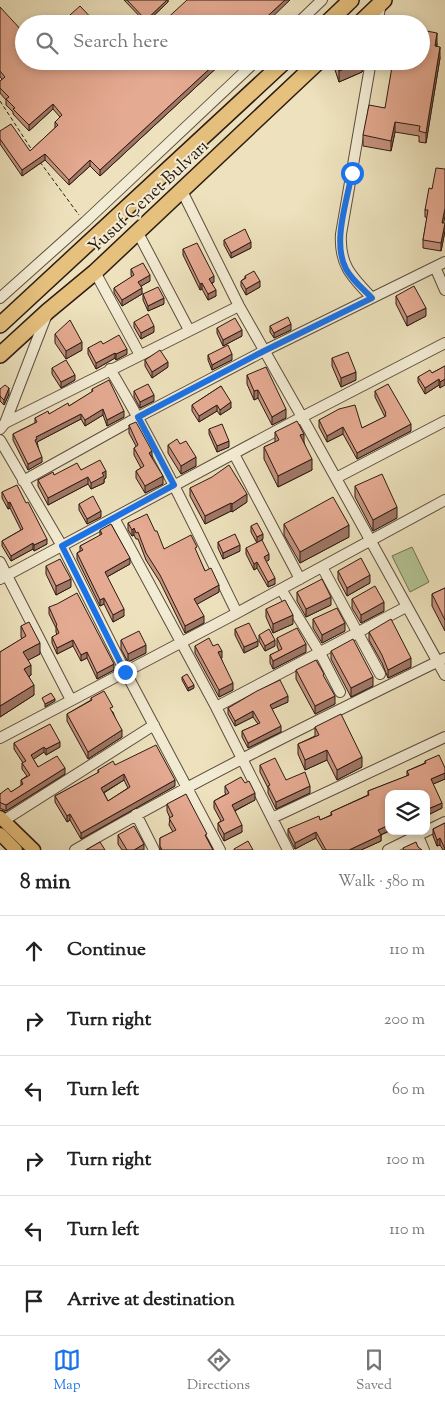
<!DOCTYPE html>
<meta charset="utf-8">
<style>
body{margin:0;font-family:"Sorts Mill Goudy",serif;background:#f2f2f2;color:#222}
.controls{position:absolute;right:15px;bottom:15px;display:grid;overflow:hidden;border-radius:10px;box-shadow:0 2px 8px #0003}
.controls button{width:45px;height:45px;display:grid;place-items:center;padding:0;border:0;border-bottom:1px solid #e0e0e0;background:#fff;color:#222;font:25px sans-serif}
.stop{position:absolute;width:15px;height:15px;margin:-11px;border:4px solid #1a73e8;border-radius:50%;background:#fff}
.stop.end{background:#1a73e8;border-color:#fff;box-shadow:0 1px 5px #0008}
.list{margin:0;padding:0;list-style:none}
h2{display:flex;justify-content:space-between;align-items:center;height:65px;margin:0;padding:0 20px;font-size:21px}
h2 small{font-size:16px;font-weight:400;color:#767676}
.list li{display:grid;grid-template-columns:32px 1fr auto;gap:15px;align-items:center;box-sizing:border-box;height:70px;padding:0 20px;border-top:1px solid #e0e0e0}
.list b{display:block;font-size:19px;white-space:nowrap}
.list em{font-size:16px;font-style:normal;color:#767676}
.icon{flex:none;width:28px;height:28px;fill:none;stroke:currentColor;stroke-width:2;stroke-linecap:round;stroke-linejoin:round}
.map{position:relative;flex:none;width:445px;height:850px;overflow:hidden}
.search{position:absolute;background:#fff;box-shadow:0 2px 8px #0003;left:15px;right:15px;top:15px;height:55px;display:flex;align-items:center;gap:12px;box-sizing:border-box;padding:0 18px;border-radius:28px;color:#767676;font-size:19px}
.sheet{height:485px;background:#fff}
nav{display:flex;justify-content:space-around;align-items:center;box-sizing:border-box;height:70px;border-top:1px solid #e0e0e0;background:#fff;font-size:14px;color:#767676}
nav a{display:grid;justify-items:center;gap:2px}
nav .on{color:#1a73e8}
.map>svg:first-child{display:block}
</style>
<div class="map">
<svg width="445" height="850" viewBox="0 0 445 850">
<rect width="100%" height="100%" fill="#ede2bd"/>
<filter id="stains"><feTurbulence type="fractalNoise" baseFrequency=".004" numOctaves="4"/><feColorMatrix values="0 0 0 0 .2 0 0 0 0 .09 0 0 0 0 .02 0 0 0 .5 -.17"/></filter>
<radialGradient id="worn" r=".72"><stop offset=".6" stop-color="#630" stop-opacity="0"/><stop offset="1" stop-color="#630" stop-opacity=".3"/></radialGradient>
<path fill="#b3c495" stroke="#707054" d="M412 547 429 582 410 592 392 556Z"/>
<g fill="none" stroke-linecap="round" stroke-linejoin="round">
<g stroke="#5c4d3e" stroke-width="12">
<path id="minor" d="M297 24 322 0
M377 24 381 3
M371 61 341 234C339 265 352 277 372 298
M182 191 239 306 302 417 445 343
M137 231 189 330
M435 267 445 290
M95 272 140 355
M0 298 85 222 256 61
M110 369C157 448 197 531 237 613
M5 423 47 314
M0 429 5 423 239 306
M0 440 62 546 125 671 220 850
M234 454 300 579
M336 478 445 421
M23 481 138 417 264 351 445 262
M114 518 216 707 288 850
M0 562 71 700
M322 567 380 674
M0 579 302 417 445 675
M281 589 320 653 340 692
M216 707 406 607
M0 738 237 613 445 500
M136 814 154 850
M272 818 445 737
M3 821 154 725
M418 836 424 850
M75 850C195 780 320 719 445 658
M388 850 445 822"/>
</g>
<g stroke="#2c1b13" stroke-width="15">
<path id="major" d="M0 817 34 850
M0 834 16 850"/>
</g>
<g stroke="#2c1b13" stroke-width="18">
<path id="highway" d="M326 24 351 0
M359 24 384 0
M0 325 285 61
M0 355 48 311 95 272 319 61"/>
</g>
<path stroke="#2c1b13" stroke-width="1" stroke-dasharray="4 2.5" stroke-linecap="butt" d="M0 101 32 150
M40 162 79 215"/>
<use href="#minor" stroke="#f3ecd4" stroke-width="10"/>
<use href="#major" stroke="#e6c17e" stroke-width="12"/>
<use href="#highway" stroke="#e6c17e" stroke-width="15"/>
</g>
<path fill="#c5927e" stroke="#2c1b13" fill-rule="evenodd" d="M124 0H168V2L146 23Z
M0 7 24 61H224L100 176 90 166 69 185 45 160 22 176 0 144V131L30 151 55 128V122L60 117 53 109 29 131 13 114V112L6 105V100L0 93V81L2 79 0 77Z
M437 43V46L440 58 426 143 419 142V136L395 132 391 151 363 146V135Z
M332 61H364L362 72 339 82Z
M445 169V216L443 223 445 231 441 251 423 248V240L427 218 425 217V210L432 189Z
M224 240 251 248 231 258 224 245Z
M183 249 214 282 212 283 216 296 208 300 202 289 200 290 183 255Z
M131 269 150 281 141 286 142 294 122 306 114 293V288L132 277 131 275Z
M245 276 260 287 246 295 241 286V281L245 278Z
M143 294 164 304 148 311 143 300Z
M396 296 426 316 407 326 396 304Z
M134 322 154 332 141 339 134 327Z
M270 326 291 330 274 338 270 332Z
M217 328 242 336 223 346 217 333Z
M55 334 82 350 66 359 55 343Z
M103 344 127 354 116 360 115 358 96 369 88 354V348Z
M208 355 232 360 212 370 208 360Z
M332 358 356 380 341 387 332 366Z
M145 360 168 367 152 378 145 366Z
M445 366 440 388 439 385 425 394 418 382V377L432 373Z
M52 368 75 380 61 388 52 374Z
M247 375 286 418 272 425 258 398 254 400 247 384Z
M221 386 231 408 220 415 217 411 199 422 192 411V405Z
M0 389 9 394 4 405 0 401Z
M92 389 124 417 107 426 103 415 85 426 81 419 37 442 42 462 28 470 13 440V434L35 423V418L49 414 69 406 92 392Z
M134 391 154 401 140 408 134 397Z
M375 391 411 431 357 459 343 434 327 442 319 427V420L362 428 385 417 375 397Z
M129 425 152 458 163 484 145 493 136 478V471L141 468 134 455V448L136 446 129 433Z
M209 429 229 447 217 452 209 434Z
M275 432 304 442 312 470 278 487 264 459V447L275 442Z
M180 444 196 466 181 474 168 453V445Z
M81 470 106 478 104 479V483L91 489 88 484 48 505 38 486V480L54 475Z
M355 486 397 518 373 531 355 497Z
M190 488 247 502 232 512 231 511 205 524 190 496Z
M2 492 47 544 34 551 33 549 11 561 2 546V541L21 530 10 508 8 509 2 498Z
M79 504 101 517 87 524 79 510Z
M128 523 164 549 197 554 205 571 219 592 197 604 204 623 185 633 160 582 146 560 138 539H136L134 535 132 536 128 530Z
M284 524 349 537 300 563 284 535Z
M251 526 263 539 257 543 251 532Z
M100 530 130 564 107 577 124 616 113 622 104 604 100 606 77 559V553L80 551V546L100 536Z
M218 542 240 551 223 559 218 548Z
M246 548 269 560 266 561 275 584 268 587 257 568 254 570 246 554Z
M46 566 71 587 56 595 46 574Z
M338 571 370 583 347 596 338 579Z
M445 588V631L432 606V594Z
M297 592 331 605 306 617 297 601Z
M352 599 384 611 361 623 352 608Z
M49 607 114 670 97 679 87 658 81 661 73 646 57 654 52 643V637L57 635 56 632V628L49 614Z
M266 609 293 624 273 633 266 617Z
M313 619 345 631 322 643 313 628Z
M21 626 40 654 28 660 31 675 29 677 34 695 0 717V652L22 639 21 637Z
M235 629 258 646 244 653 235 635Z
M369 632 411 667 388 678 382 663 369 640Z
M259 635 275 646 265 651 259 641Z
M277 638 306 652 273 669 270 663V655L279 651 277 646Z
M121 640 146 653 128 662 121 649Z
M195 646H213L222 658H221L233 690 219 697 195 653Z
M331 651 373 686 351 697 331 659Z
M296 670 324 677 335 704 315 714 296 679Z
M182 677 194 688 188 691 182 680Z
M91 698 113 712 122 737 88 759 67 721V714L91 700Z
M288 702 272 709 281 732 248 748 242 737V731L258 724 253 717 235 726 228 714V708Z
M315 727 362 767 337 780 327 760 305 770 298 754V744L315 736Z
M14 743 60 747 46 755 44 752 33 759 38 767 65 774 6 811 0 808V794L11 792 21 786V780L27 776 22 769V763H23L14 749Z
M425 761 445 768V779L433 784 442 808 428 815 427 813 381 835V841L361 850H323L316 838 295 849 288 835V829L320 820 331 815V812L368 795V791L407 776V771L425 763Z
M115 765 175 786 81 839 70 820 67 822 55 802V796L98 773V770ZM124 780 128 788 108 801 104 793Z
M260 765 286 780 310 793 276 809 268 793V788L260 772Z
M225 786 255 800 235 811 242 832 224 841 218 830V823L221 821 214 808V801L226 794 225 793Z
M167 804 207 838 213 850H160V838L173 832 169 825 170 818 167 811Z
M445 823V850H443L440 845 437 846 433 836V829Z
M118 835 144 850H122L118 844Z"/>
<path fill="#a07766" stroke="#2c1b13" d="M167 0H168V2L146 23V20Z
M285 0H290L265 24H259Z
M437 33V43L435 57V46Z
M440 47V58L426 143V133Z
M218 61H224L100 176V170Z
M362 61H364L362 72 339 82V71Z
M53 104V109L29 131V125Z
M395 122V132L391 151V141Z
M45 154V160L22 176V170Z
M90 160V166L69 185V180Z
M445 208V216L442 231V223Z
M445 223V231L441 251V243Z
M251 242V248L231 258V253Z
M150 275V281L138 288V282Z
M214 276V282L209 284V279Z
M260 281V287L246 295V289Z
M202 283V289L200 290V284Z
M142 288V294L122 306V300Z
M216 290V296L208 300V294Z
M164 298V304L148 311V306Z
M426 308V316L407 326V317Z
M291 324V330L274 338V333Z
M154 326V332L141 339V333Z
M242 330V336L223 346V340Z
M82 342V350L66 359V351Z
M127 349V354L116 360V354Z
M115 353V358L96 369V363Z
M232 354V360L212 370V365Z
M168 362V367L152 378V372Z
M356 372V380L341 387V378Z
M75 375V380L61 388V382Z
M439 379V385L425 394V388Z
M445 379V385L440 388V382Z
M9 388V394L4 405V400Z
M258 390V398L254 400V391Z
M154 395V401L140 408V402Z
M231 402V408L220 415V410Z
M217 405V411L199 422V416Z
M103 409V415L85 426V420Z
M286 409V418L272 425V417Z
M124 411V417L107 426V420Z
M81 414V419L37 442V445L35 446 36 437Z
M411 424V431L357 459V453Z
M343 427V434L327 442V436Z
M304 434V445L300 435Z
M229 441V447L217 452V446Z
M152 451V458L149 453Z
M42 457V462L28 470V464Z
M196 457V466L181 474V466Z
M312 459V470L278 487V476Z
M106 471V478L104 479V483L91 489V483L102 473Z
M163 476V484L145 493V486Z
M88 477V484L48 505V498Z
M247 494V502L232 512V504Z
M10 502V508L8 509V503Z
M231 503V511L205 524V516Z
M397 507V518L373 531V520Z
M101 511V517L87 524V519Z
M349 525V537L300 563V552Z
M134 528V535L132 536V530Z
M263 534V539L257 543V537Z
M47 539V544L34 551V545Z
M33 543V549L11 561V556Z
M240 545V551L223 559V553Z
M269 554V560L264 563V557Z
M130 558V564L105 578V572Z
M257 562V568L254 570V564Z
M370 575V583L347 596V588Z
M275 578V584L268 587V582Z
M71 579V587L56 595V586Z
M219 585V592L194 606V599Z
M331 597V605L306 617V609Z
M104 598V604L100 606V600Z
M384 602V611L361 623V615Z
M124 609V616L113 622V615Z
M293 615V624L273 633V624Z
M204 616V623L185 633V626Z
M345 623V631L322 643V635Z
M73 640V646L57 654V648Z
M275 640V646L265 651V646Z
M258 641V646L244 653V647Z
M40 643V654L23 663V652Z
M306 644V652L273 669V661Z
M146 645V653L128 662V654Z
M222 651V658L218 660V652Z
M87 652V658L81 661V655Z
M411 658V667L388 678V670Z
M114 664V670L97 679V673Z
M31 665V675L24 680V669Z
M373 677V686L351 697V688Z
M233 683V690L219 697V690Z
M34 685V695L0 717V706Z
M194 685V688L188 691V688Z
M288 696V702L270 710V705Z
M335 696V704L315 714V706Z
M55 699V701L45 707V704Z
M253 711V717L235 726V721Z
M281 726V732L248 748V743Z
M122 730V737L88 759V752Z
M60 742V747L46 755V749Z
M44 747V752L31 761V755Z
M327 750V760L305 770V760Z
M362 757V767L337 780V770Z
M65 768V774L6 811V805Z
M445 773V779L431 785V779Z
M124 774V780L101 794V788Z
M175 780V786L81 839V833Z
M310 786V793L276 809V802Z
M255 793V800L232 812V805Z
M442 803V808L428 815V809Z
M70 814V820L67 822V816Z
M242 825V832L224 841V834Z
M389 825V831L378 836V830Z
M316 832V838L295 849V843Z
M381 835V841L361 850H349Z
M440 838V845L437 846V840Z
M144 844V850H134Z"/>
<path fill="#e5aa92" stroke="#2c1b13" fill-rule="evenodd" d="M127 0H167L146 20Z
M187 0H285L259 24H161Z
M80 6 97 24H60Z
M0 7 24 33V61H218L100 170 90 160 69 180 45 154 22 170 0 139V131L11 124 30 151 58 125 55 122 62 115 53 104 29 125 13 109 15 108 6 99 9 97 0 88V81L5 77 0 71Z
M421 30 437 33 435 46 440 47 426 133 419 131 420 126 395 122 391 141 363 135 369 105 385 108 393 61H421Z
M335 61H362L339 71Z
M436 168 445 169V208L442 223H445L441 243 423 240 428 210H425L429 188 432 189Z
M245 229 251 242 231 253 224 240Z
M197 243 214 276 209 279 216 290 208 294 202 283 200 284 183 249Z
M143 263 150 275 138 282 142 288 122 300 114 288 134 275 131 269Z
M254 271 260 281 246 289 241 281 246 278 245 276Z
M414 286 426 308 407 317 396 296Z
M158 287 164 298 148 306 143 294Z
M148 314 154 326 141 333 134 322Z
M288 317 291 324 274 333 270 326Z
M235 318 242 330 223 340 217 328Z
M70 320 82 342 66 351 55 334Z
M119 335 127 349 116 354 115 353 96 363 88 348 101 341 103 344Z
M228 345 232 354 212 365 208 355Z
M160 350 168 362 152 372 145 360Z
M348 352 356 372 341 378 332 358Z
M66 360 75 375 61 382 52 368Z
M445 366V379L440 382 439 379 425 388 418 377 430 370 432 373Z
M266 367 286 409 272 417 258 390 254 391 247 375Z
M109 380 124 411 107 420 103 409 85 420 81 414 36 437 37 439 35 440 42 457 28 464 13 434 37 422 35 418 48 411 49 414 68 403 69 406 93 391 92 389Z
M148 384 154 395 140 402 134 391Z
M388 384 411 424 357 453 343 427 327 436 319 420 339 409 355 405 362 428 386 416 385 414 386 413 375 391Z
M5 385 9 388 4 400 0 396V389Z
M221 386 231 402 220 410 217 405 199 416 192 405Z
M297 421 304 434 300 435 312 459 278 476 264 447 279 440 275 432Z
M136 422 152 451 149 453 163 476 145 486 136 471 144 466 134 448 138 445 129 425Z
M222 424 229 441 217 446 209 429Z
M177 439 180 444 186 441 196 457 181 466 168 445Z
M100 460 106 471 102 473 104 476 91 483 88 477 48 498 38 480 53 472 54 475 77 463 81 470Z
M229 465 247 494 232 504 231 503 205 516 190 488 212 477Z
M382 474 397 507 373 520 355 486Z
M17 485 26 503 28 502 47 539 34 545 33 543 11 556 2 541 23 529 10 502 8 503 2 492Z
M93 496 101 511 87 519 79 504Z
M333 497 349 525 300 552 284 524Z
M147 514 155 531H157L164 549 191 535 197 547 195 548 205 571 211 568 219 585 194 599 204 616 185 626 160 575 146 553 138 532 136 533 134 528 132 530 128 523Z
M257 523 263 534 257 537 251 526Z
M111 524 130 558 105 572 124 609 113 615 104 598 100 600 77 553 83 550 80 546 102 534 100 530Z
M235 534 240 545 223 553 218 542Z
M262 540 269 554 264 557 275 578 268 582 257 562 254 564 246 548Z
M361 558 370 575 347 588 338 571Z
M60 559 71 579 56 586 46 566Z
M322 579 331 597 306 609 297 592Z
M375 586 384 602 361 615 352 599Z
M445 588V620L432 594Z
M77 593 114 664 97 673 87 652 81 655 73 640 57 648 52 637 59 633 56 626 57 625 49 607 57 604Z
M285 600 293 615 273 624 266 609Z
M337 608 345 623 322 635 313 619Z
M391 619 411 658 388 670 382 655 369 632Z
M29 622 40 643 23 652 31 665 24 669 34 685 0 706V652L26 636 21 626Z
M249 623 258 641 244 647 235 629Z
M297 628 306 644 273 661 270 655 282 649 277 638Z
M269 629 275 640 265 646 259 635Z
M139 631 146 645 128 654 121 640Z
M209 638 213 646 218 644 222 651 218 652 233 683 219 690 195 646Z
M353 639 373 677 351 688 331 651Z
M316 660 324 674 323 675 335 696 315 706 296 670Z
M187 674 194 685 188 688 182 677Z
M280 680 288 696 270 705 281 726 248 743 242 731 260 723 253 711 235 721 228 708 257 691Z
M104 691 113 707 110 708 122 730 88 752 67 714 92 700 91 698Z
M51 693 55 699 45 704 42 698Z
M341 714 362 757 337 770 327 750 305 760 298 744 319 735 315 727Z
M50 724 60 742 46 749 44 747 31 755 38 767 57 756 65 768 6 805 1 803 0 802V794L8 788 11 792 23 784 21 780 30 775 22 763 26 761 14 743Z
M156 745 175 780 81 833 70 814 67 816 55 796 99 772 98 770 113 761 115 765ZM124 774 130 787 108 801 101 788Z
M439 755 445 768V773L431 779 442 803 428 809 427 807H426V794H389V825L378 830 381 835 349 850H326L316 832 295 843 288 829 319 816 320 820 332 815 331 812 369 795 368 791 409 775 407 771 426 763 425 761Z
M275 758 286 780 305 772 310 786 276 802 268 786 270 785 260 765Z
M241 777 245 783 249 781 255 793 232 805 242 825 224 834 218 823 224 820 214 801 229 793 225 786Z
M186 794 199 819 207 834 205 835 213 850H162L160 846V838L176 830 169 818 173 816 167 804Z
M445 823V849L440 838 437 840 433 829Z
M134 826 144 844 134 850H127L118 835Z
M248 841 253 850H234V849Z
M100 842 105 850H86Z
M416 842 418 847 422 850H404L403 848Z"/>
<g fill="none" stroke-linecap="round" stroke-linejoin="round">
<path stroke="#1a73e8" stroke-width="6" d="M125 672 62 546 174 485 138 417 264 351 372 298C363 289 352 280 346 269 332 243 347 201 352 173"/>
</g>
<g text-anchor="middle" stroke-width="4" stroke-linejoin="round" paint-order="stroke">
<g font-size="18" fill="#2c1b13" stroke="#f3ecd4">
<text transform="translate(148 196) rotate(-43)" y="6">Yusuf Çenet Bulvarı</text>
</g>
</g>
<rect width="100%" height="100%" filter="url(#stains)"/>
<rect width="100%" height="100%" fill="url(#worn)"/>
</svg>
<div class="controls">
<button><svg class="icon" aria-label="layers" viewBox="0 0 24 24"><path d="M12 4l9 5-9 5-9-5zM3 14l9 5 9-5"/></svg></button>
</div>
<div class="stop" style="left:352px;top:173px"></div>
<div class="stop end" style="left:125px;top:672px"></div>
<div class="search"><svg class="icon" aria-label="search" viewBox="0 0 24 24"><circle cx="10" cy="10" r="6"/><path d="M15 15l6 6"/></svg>Search here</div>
</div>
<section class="sheet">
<h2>8 min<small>Walk · 580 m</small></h2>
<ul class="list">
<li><svg class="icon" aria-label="ahead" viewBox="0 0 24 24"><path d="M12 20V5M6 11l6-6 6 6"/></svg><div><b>Continue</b></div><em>110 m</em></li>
<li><svg class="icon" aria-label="right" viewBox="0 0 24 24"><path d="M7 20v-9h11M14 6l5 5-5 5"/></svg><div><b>Turn right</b></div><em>200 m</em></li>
<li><svg class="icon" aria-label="left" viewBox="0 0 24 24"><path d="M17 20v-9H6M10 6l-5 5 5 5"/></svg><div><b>Turn left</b></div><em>60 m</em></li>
<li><svg class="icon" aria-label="right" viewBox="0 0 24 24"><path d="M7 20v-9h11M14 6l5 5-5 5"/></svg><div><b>Turn right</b></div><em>100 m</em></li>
<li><svg class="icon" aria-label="left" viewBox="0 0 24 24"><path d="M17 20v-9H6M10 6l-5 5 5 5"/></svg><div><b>Turn left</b></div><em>110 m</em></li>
<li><svg class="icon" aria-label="arrive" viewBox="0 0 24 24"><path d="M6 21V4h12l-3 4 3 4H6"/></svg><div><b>Arrive at destination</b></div></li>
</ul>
</section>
<nav>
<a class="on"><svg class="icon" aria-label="map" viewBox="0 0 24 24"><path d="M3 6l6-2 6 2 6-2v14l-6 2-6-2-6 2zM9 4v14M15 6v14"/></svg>Map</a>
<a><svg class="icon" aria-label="directions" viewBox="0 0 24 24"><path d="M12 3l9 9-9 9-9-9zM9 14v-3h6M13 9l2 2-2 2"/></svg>Directions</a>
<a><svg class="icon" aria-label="saved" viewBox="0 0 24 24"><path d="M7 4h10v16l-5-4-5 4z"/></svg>Saved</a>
</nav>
